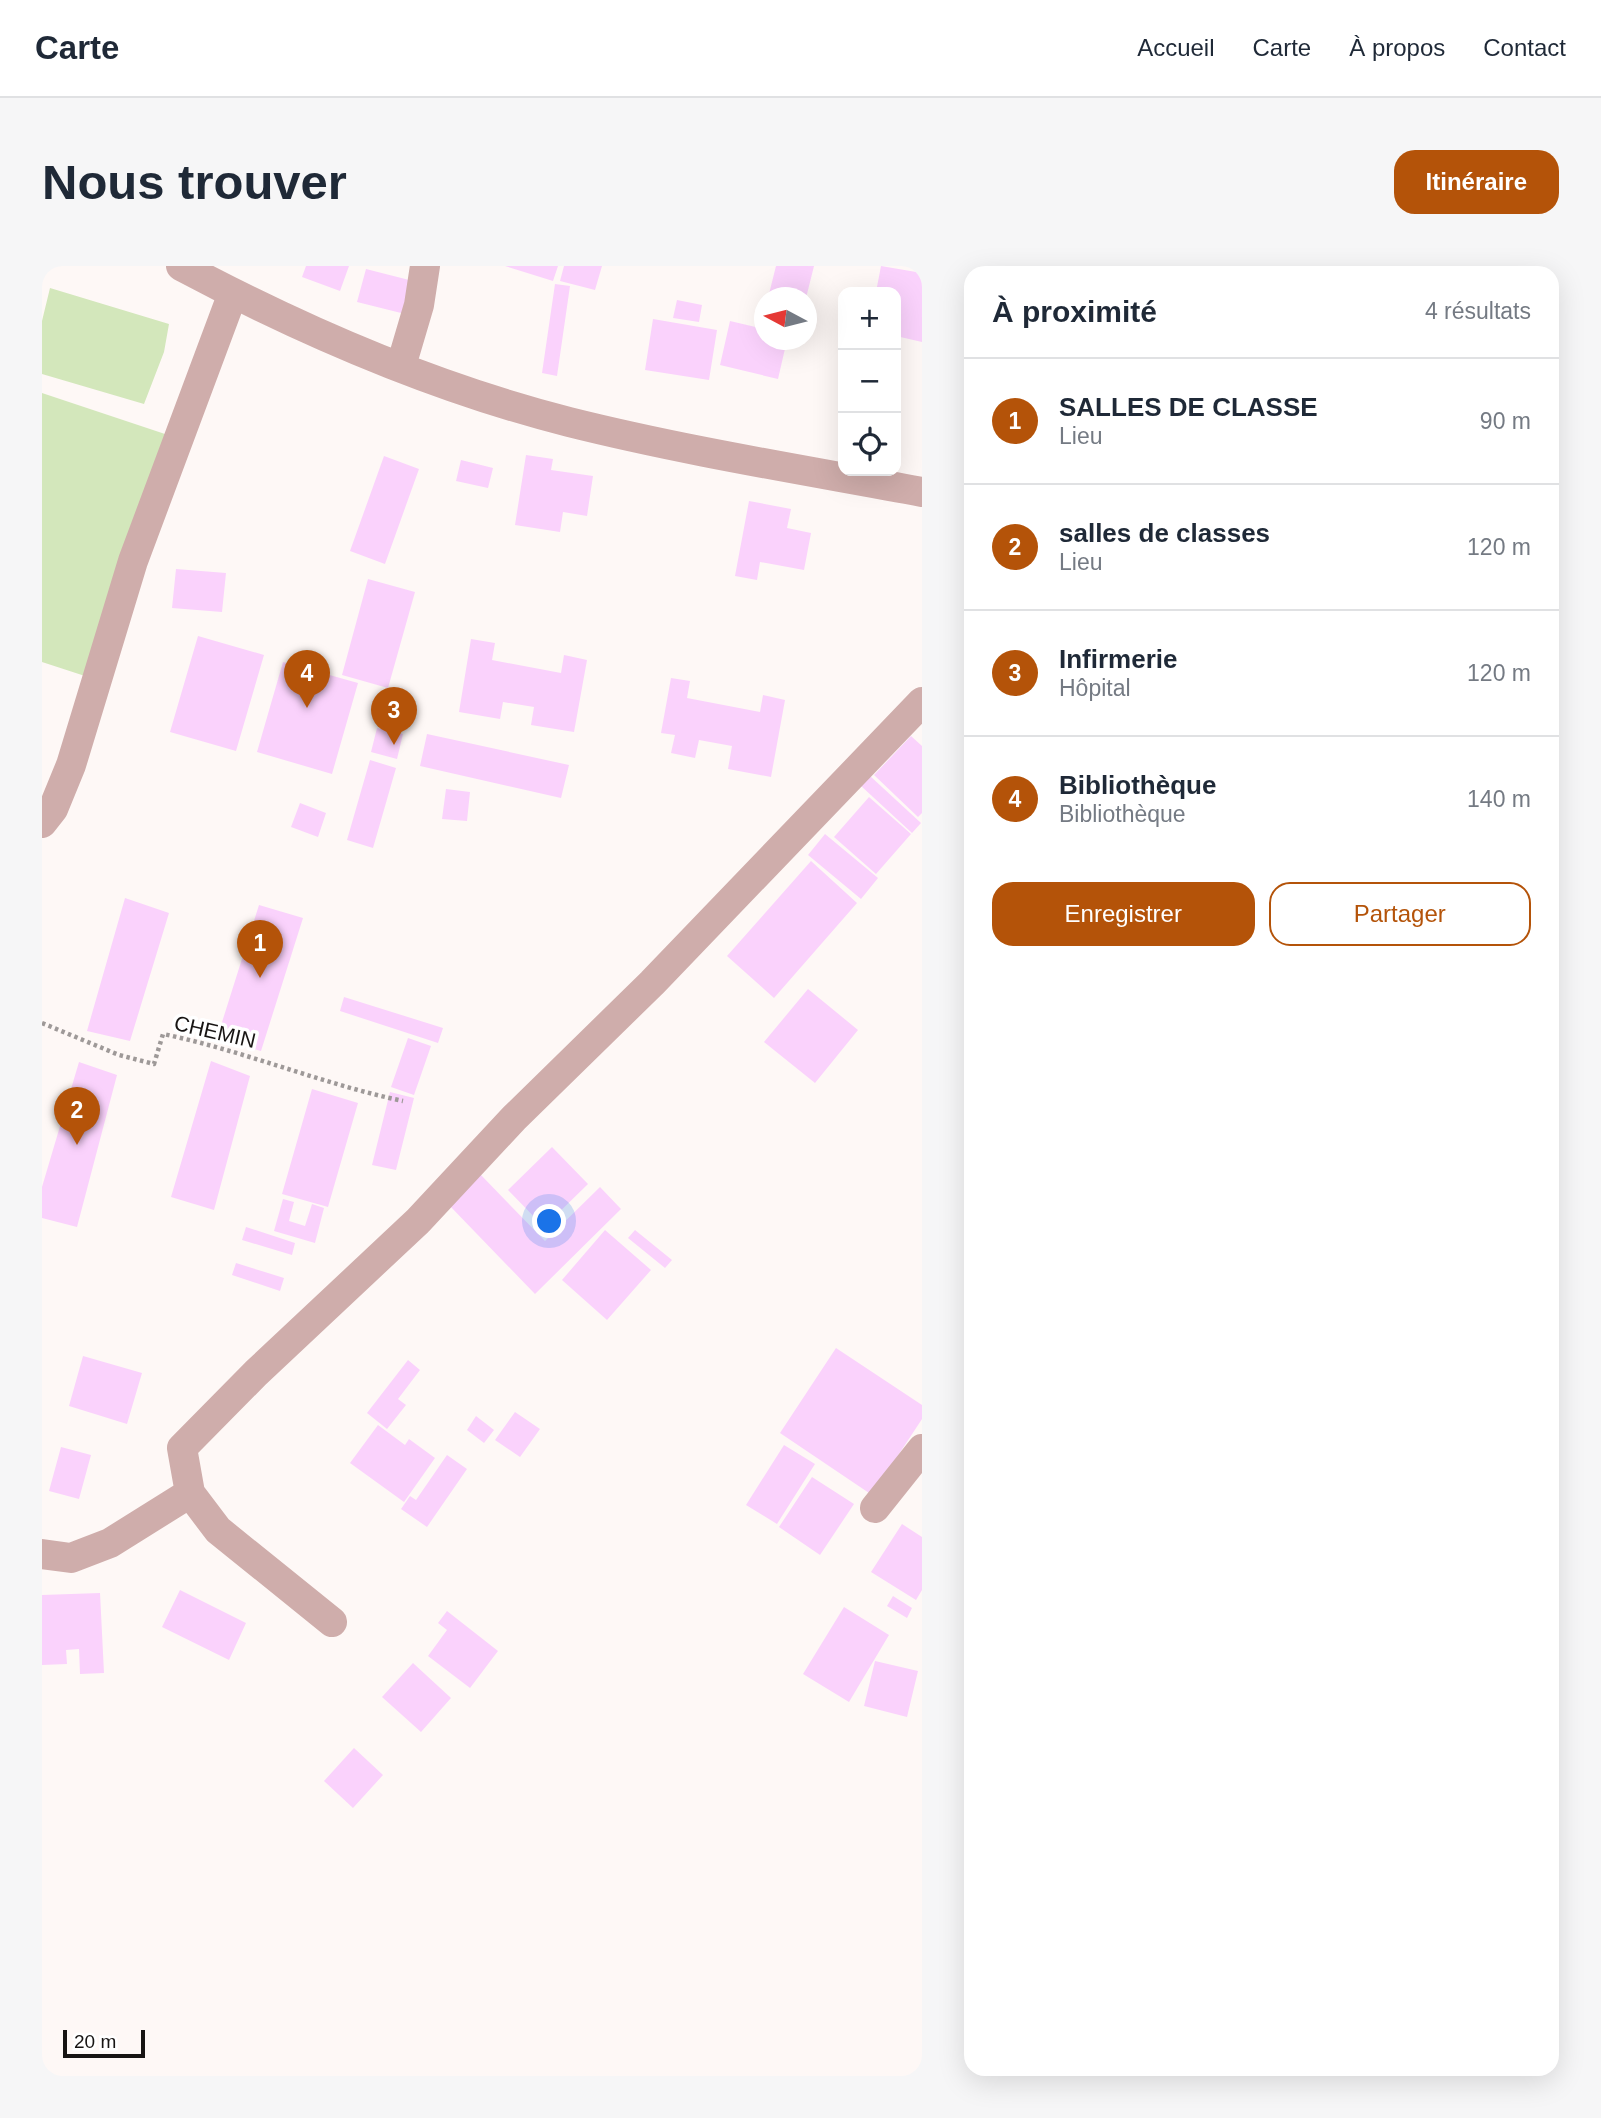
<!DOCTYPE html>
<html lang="fr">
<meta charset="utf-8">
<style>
body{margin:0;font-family:Arial,sans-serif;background:#f6f6f7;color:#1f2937}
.controls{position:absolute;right:21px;top:21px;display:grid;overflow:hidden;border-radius:14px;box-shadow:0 7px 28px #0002}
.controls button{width:63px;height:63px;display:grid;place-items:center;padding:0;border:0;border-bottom:2px solid #e0e1e3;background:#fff;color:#1f2937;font:35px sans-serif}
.compass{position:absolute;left:712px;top:21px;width:63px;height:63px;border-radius:50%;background:#fff;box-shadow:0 7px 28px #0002;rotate:277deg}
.scale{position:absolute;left:21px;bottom:18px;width:82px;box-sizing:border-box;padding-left:7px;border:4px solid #171413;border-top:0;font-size:19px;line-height:24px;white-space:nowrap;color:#171413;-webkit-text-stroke:5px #fff;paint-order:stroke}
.you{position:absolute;left:508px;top:956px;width:24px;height:24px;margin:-18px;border:5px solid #fff;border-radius:50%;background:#1a73e8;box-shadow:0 0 0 10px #1a73e833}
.badge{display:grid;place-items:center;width:46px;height:46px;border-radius:50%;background:#b45309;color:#fff;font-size:23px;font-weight:700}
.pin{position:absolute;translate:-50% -58px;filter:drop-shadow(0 2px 4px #0008)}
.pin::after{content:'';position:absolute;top:37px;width:24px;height:21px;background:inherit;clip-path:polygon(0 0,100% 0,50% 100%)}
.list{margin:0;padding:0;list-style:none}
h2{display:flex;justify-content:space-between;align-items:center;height:91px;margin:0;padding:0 28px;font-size:30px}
h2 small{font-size:23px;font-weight:400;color:#747a83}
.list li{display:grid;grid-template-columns:46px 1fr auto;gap:21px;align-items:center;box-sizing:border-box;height:126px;padding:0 28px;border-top:2px solid #e0e1e3}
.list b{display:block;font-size:26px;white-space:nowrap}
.list p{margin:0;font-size:23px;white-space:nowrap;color:#747a83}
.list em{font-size:23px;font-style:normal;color:#747a83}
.actions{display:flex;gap:14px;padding:21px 28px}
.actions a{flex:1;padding:16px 0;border:2px solid #b45309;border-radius:21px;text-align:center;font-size:24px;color:#b45309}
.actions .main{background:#b45309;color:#fff}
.icon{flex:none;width:38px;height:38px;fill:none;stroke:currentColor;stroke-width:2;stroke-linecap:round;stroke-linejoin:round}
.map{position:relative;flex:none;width:880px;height:1810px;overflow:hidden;border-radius:21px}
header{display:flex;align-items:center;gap:42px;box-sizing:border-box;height:98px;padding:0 35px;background:#fff;border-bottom:2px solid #e0e1e3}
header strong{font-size:33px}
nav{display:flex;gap:38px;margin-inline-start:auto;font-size:24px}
.intro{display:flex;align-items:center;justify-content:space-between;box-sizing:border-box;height:168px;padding:0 42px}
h1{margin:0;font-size:49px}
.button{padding:18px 32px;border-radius:21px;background:#b45309;color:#fff;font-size:24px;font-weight:700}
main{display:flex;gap:42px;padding:0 42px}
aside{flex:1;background:#fff;border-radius:21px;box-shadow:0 7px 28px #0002}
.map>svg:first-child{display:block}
</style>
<header>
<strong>Carte</strong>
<nav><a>Accueil</a><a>Carte</a><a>À propos</a><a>Contact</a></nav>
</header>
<div class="intro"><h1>Nous trouver</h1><a class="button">Itinéraire</a></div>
<main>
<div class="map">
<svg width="880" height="1810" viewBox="0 0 880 1810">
<rect width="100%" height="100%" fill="#fef8f6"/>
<path fill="#d3e7bb" d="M8 22 127 58 122 86 102 138 0 108V55Z
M0 127 129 170 46 411 0 396Z"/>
<path fill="#fad2fc" d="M264 0H307L298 25 260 11Z
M463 0H516L511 15Z
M522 0H560L553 24 518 15Z
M734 0H772L764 32H726Z
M839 0 880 7V76L854 70V26H834Z
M324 3 375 16 367 49 315 36Z
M513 18 528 20 515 110 500 107Z
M635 34 660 39 657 56 631 52Z
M611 53 675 64 667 114 603 104Z
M688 55 722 63V74H745L736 113 678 99Z
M484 189 511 193 509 204 551 210 545 250 521 246 518 266 473 259Z
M342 190 377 203 343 298 308 285Z
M419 194 451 202 446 222 414 215Z
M707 235 749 243 745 262 769 267 762 304 718 296 715 314 693 310Z
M134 303 184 307 180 346 130 342Z
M326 313 373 326 346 422 300 409Z
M156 370 222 389 194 485 128 466Z
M429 373 453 377 450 394 519 407 522 389 545 394 532 466 489 459 492 441 461 436 458 453 417 446Z
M241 396 316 417 290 508 215 486Z
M629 412 648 415 645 432 718 446 721 429 743 434 729 511 686 503 690 480 657 474 653 492 629 487 633 469 619 467Z
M335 462 361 468 355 493 329 486Z
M385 468 527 499 519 532 378 500Z
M869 470 880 480V547L876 551 832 509Z
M328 494 354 502 331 582 305 574Z
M827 509 879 557 870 567 818 519Z
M404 523 428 526 425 555 400 553Z
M827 531 869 568 834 608 792 571Z
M258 537 284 547 276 571 249 561Z
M783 568 836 612 819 633 766 589Z
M769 595 815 637 732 732 685 690Z
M83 632 127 647 88 775 45 765Z
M217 639 261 652 219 785 175 772Z
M766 723 816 764 773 817 722 776Z
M302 731 401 762 396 777 298 745Z
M366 772 389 780 372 829 349 821Z
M169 795 208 810 172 944 129 931Z
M37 796 75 809 35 961 0 952V921Z
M270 823 316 837 286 941 240 928Z
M348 826 372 832 354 904 330 899Z
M510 881 546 918 502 961 466 924Z
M437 907 503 975 558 921 579 943 493 1028 406 938Z
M241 933 252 936 247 955 263 960 270 938 282 942 273 977 232 965Z
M204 961 253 977 250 989 200 974Z
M563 964 609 1004 565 1054 520 1014Z
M593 964 630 994 623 1002 586 972Z
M194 997 242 1012 238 1025 190 1009Z
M794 1082 880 1139V1153L830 1229 738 1167Z
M41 1090 100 1107 85 1158 27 1140Z
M366 1094 378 1104 356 1133 364 1139 345 1163 325 1147Z
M473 1146 498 1163 478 1191 453 1174Z
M434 1150 452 1164 442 1177 425 1164Z
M336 1159 363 1179 367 1173 393 1192 362 1236 308 1197Z
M742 1179 773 1198 735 1258 704 1239Z
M19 1181 49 1189 37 1233 7 1225Z
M405 1189 425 1203 385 1261 359 1243 368 1230 374 1234Z
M770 1211 812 1238 778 1289 737 1261Z
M860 1258 880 1271V1324L874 1334 829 1306Z
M138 1324 204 1357 187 1394 120 1361Z
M58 1327 62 1407 38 1408 37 1383 24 1384 25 1398 0 1399V1329Z
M851 1330 870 1342 865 1352 845 1340Z
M802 1341 847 1369 807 1436 761 1408Z
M405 1345 456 1385 428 1422 386 1390 405 1364 396 1357Z
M833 1395 876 1405 865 1451 822 1440Z
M371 1397 409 1432 379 1466 340 1431Z
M312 1482 341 1509 311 1542 282 1515Z"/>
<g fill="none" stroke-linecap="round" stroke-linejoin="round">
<path stroke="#9e9998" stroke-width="4.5" stroke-dasharray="3.5 3.5" stroke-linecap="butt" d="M0 757 77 789 112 798 121 768C203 785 280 818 361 835"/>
<path stroke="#cfadab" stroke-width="30" d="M139 0C261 65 393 122 527 156 643 185 762 204 880 226
M359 100 377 39 383 0
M0 557 11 543 29 499 91 295 191 27
M833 1242 880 1183
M0 1288 29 1292 68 1277 148 1227
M290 1356 176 1264 148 1227 140 1182 214 1107 376 955 472 852 610 717 880 436"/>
</g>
<g text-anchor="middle" stroke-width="7" stroke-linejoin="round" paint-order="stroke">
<g font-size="21" fill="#171413" stroke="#fff">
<text transform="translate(173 766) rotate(13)" y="7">CHEMIN</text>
</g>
</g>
</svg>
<div class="controls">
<button>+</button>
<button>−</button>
<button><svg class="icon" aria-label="locate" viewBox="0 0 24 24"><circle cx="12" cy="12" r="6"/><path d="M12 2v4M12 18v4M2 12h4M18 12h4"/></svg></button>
</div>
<svg class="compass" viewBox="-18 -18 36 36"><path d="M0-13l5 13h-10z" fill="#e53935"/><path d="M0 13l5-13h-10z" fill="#747a83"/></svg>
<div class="scale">20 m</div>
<div class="you"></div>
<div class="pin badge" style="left:218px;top:712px">1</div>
<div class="pin badge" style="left:35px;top:879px">2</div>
<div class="pin badge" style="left:352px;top:479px">3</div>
<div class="pin badge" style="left:265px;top:442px">4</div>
</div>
<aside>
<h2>À proximité<small>4 résultats</small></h2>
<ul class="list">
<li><span class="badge">1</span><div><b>SALLES DE CLASSE</b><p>Lieu</p></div><em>90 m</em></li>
<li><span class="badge">2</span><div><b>salles de classes</b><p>Lieu</p></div><em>120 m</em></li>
<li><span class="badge">3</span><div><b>Infirmerie</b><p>Hôpital</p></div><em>120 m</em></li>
<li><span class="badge">4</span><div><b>Bibliothèque</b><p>Bibliothèque</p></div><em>140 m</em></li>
</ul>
<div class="actions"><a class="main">Enregistrer</a><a>Partager</a></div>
</aside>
</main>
